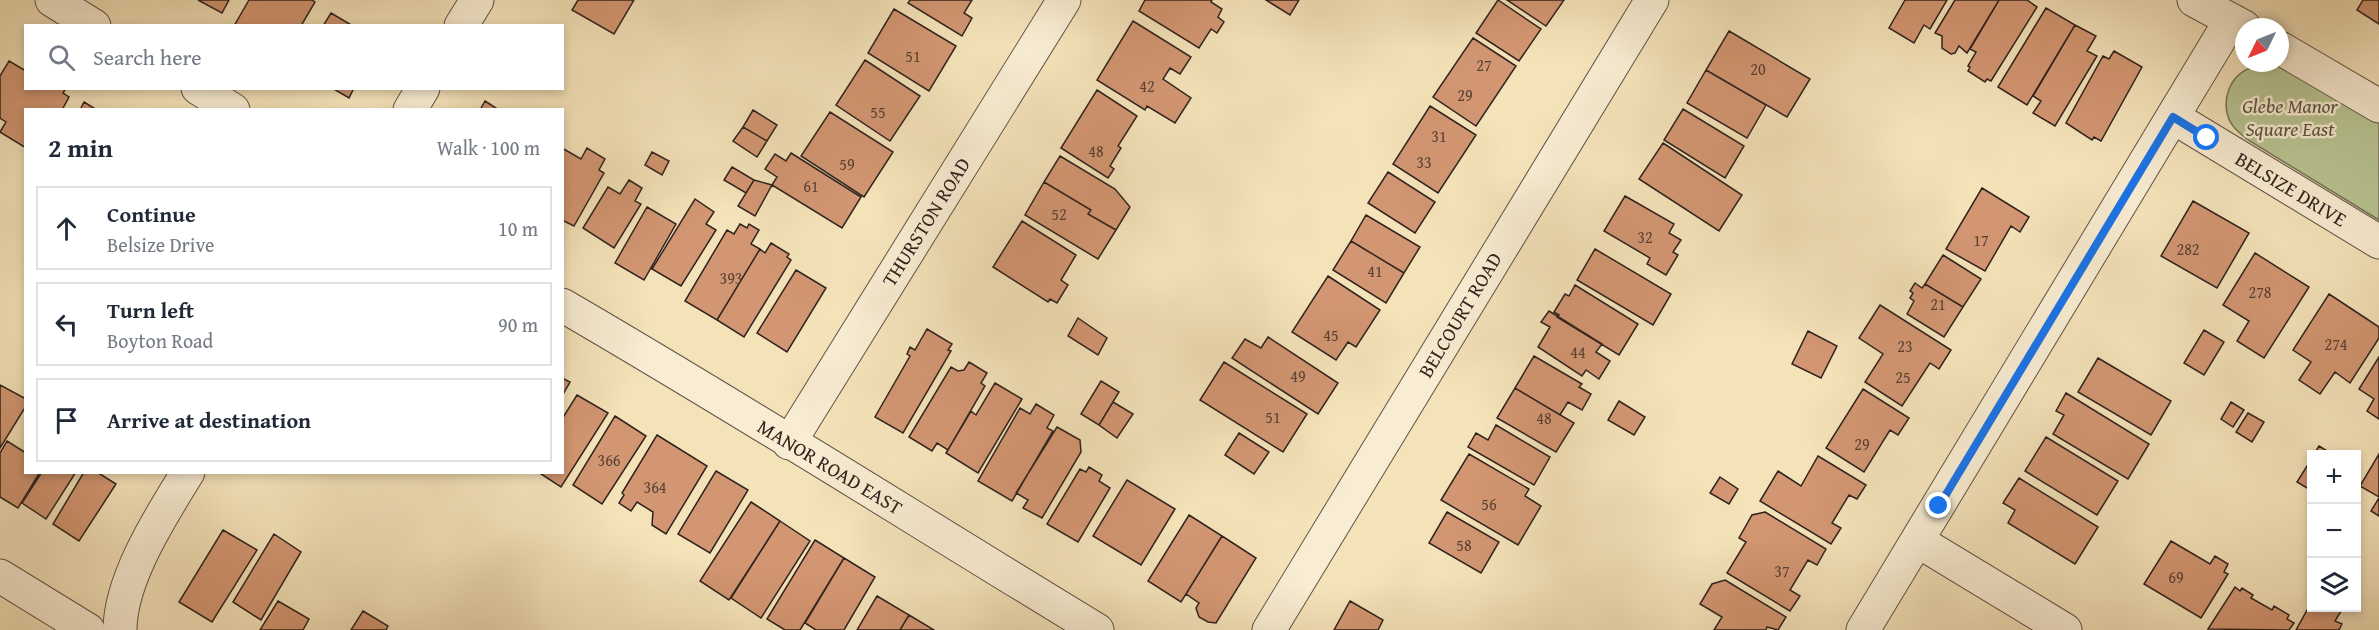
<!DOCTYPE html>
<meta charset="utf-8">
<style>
body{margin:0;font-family:"Gentium Book Plus",serif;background:#f2f2f3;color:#1f2937}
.controls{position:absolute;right:18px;bottom:18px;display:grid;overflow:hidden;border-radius:0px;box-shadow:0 3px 9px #0003}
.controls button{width:54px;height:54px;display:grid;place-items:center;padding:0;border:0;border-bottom:2px solid #e0e1e3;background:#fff;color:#1f2937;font:30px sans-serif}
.compass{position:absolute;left:2235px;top:18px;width:54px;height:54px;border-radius:50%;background:#fff;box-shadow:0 3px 9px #0003;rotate:227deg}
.stop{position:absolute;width:18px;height:18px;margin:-14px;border:4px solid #1a73e8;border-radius:50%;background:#fff}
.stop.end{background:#1a73e8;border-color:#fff;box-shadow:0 2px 6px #0008}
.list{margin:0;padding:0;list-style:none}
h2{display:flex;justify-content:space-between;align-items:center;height:78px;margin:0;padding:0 24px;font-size:26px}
h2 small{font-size:20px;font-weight:400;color:#747a83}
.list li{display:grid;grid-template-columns:39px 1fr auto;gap:18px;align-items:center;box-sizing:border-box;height:84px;margin:0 12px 12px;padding:0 12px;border:2px solid #e0e1e3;border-radius:0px}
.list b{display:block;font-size:22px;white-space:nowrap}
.list p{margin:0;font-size:20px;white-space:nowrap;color:#747a83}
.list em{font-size:20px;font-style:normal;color:#747a83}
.icon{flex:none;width:33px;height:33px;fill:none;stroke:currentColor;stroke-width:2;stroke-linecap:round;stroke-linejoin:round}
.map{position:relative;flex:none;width:2379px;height:630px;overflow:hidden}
.search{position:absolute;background:#fff;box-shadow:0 3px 9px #0003;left:24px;top:24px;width:540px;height:66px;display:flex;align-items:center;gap:15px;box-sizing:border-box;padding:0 21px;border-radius:0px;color:#747a83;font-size:22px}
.panel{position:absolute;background:#fff;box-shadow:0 3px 9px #0003;left:24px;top:108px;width:540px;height:366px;border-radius:0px}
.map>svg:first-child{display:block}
</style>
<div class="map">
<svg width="2379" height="630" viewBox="0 0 2379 630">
<rect width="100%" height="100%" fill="#f4e2b9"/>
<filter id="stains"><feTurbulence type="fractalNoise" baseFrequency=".00333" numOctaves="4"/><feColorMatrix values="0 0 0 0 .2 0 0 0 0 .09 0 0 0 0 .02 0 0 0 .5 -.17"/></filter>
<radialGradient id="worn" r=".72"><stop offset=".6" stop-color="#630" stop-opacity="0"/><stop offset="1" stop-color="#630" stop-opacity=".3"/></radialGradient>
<path fill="#b8c492" stroke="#747458" stroke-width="1.5" d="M2272 63H2280L2379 123V220L2248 140C2242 135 2234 129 2231 123 2219 103 2230 71 2255 67 2259 66 2265 67 2269 67Z"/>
<path fill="#d29672" stroke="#30231e" stroke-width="1.5" d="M198 0H229L222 13Z
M249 0H312L315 2 301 26H234Z
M578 0H634L614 34 572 10Z
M910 0H972L964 13 972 18 962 36 908 3Z
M1145 0H1212L1211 2 1222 9 1218 17 1224 22 1217 33 1211 29 1199 48 1139 11Z
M1266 0H1299L1290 15Z
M1498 0 1541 29 1519 61 1476 33Z
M1507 0H1564L1546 26Z
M1905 0H1947L1930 29 1924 25 1914 43 1889 28Z
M1955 0H1999L1967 53 1959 46 1955 53 1951 54 1942 48V36L1935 33Z
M1999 0H2027L2037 7 1991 81 1987 79 1985 82 1968 71 1970 67 1968 66 1976 52 1970 49Z
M2363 0H2379V24L2357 10Z
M2046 8 2075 25 2027 105 1998 87Z
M894 9 956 46 929 91 868 53Z
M331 13 353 26H323Z
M1133 21 1191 57 1180 74 1170 68 1163 79 1191 98 1175 123 1147 106 1145 110 1097 80Z
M2075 25 2096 36 2087 51 2097 56 2055 126 2033 113 2041 101 2033 96Z
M1729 31 1810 79 1787 117 1706 70Z
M1473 38 1516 66 1476 126 1433 97Z
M2114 51 2142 67 2101 141 2094 137 2092 140 2066 123 2103 56 2109 59Z
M865 60 920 96 890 141 836 105Z
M9 61 26 71V88H66L63 93 69 97 62 110H26V148L0 132 6 122 0 118V76Z
M1706 70 1766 105 1747 138 1687 103Z
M332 88H354L349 98Z
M1097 90 1137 116 1118 146 1121 148 1110 166 1114 169 1108 178 1061 148Z
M485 101 499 110H480Z
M84 102 97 110H80Z
M1430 106 1476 135 1438 193 1393 164Z
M1683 109 1744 146 1725 178 1664 140Z
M753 110 777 125 767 141 743 127Z
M830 112 893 152 864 197 801 156Z
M743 127 767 141 757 157 733 141Z
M1663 143 1742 195 1719 231 1639 179Z
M562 148 581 159 587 148 605 159 599 170 604 173 574 226 562 220Z
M652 152 669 161 662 175 645 165Z
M791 153 861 197 842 228 772 185 777 177 765 169 775 154 786 161Z
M1060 156 1115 189 1130 207 1116 230 1088 214 1091 210 1044 182Z
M732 167 754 180 746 193 724 180Z
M1388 172 1435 202 1415 233 1368 203Z
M629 180 642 188 635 201 641 204 614 248 583 228 608 187 620 194Z
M754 180 772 185 755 216 738 206Z
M1044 182 1091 210 1088 214 1116 230 1098 259 1025 215Z
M1982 188 2029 217 2020 232 2011 226 1985 271 1946 249Z
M1625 196 1674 224 1669 233 1681 240 1673 252 1678 255 1666 275 1647 264 1650 258 1604 231Z
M695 199 714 212 706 224 716 230 681 286 652 269Z
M2193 201 2249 233 2217 288 2161 256Z
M647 207 676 224 644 280 615 263Z
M1366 215 1420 247 1404 273 1351 241Z
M1022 221 1076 255 1061 280 1068 285 1057 303 1050 299 1048 302 993 267Z
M740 224 747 228 749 224 759 230 751 244 760 249 717 320 685 301 727 230 734 234Z
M1351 241 1404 273 1386 303 1333 270Z
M771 243 789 254 787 257 791 260 744 337 717 320 760 249 765 253Z
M1595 249 1671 294 1653 325 1577 280Z
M2255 253 2309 287 2264 358 2237 341 2249 321 2223 305Z
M1943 255 1981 279 1963 307 1925 284Z
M796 270 826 288 787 352 757 333Z
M1328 276 1380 310 1356 347 1348 342 1336 360 1292 332Z
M1915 283 1922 288 1925 284 1963 307 1944 337 1907 314 1914 301 1910 298 1913 293 1910 291Z
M1575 285 1638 324 1619 355 1557 317 1559 315 1554 312 1565 294 1569 296Z
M2329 294 2379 327V338L2350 383 2335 372 2320 394 2299 380 2311 362 2293 350Z
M1880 305 1951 350 1939 369 1930 363 1902 406 1865 382 1883 354 1859 338Z
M1549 311 1602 344 1596 352 1610 361 1599 379 1586 370 1582 376 1538 347 1550 327 1541 322Z
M1078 318 1107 338 1098 355 1068 336Z
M927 329 952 344 948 350 951 351 903 433 875 417 910 356 907 354 910 347 915 350Z
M2204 330 2224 342 2204 375 2184 363Z
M1808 331 1837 346 1821 378 1792 364Z
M1268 337 1338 383 1318 414 1232 358 1245 339 1261 348Z
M1534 356 1582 384 1579 387 1591 394 1582 410 1568 402 1560 415 1515 388Z
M2379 357V419L2367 411 2374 399 2359 389Z
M2098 358 2171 401 2151 435 2078 392Z
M969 362 987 373 981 383 985 386 948 450 937 443 932 451 909 437 951 367 958 371 964 370Z
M1224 362 1307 414 1283 452 1200 400Z
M562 378 570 382 562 396Z
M1101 381 1119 392 1099 425 1081 414Z
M995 383 1022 399 978 473 946 453 971 411 976 415Z
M0 385 26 399V406L0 448Z
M1515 388 1574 423 1556 452 1497 418Z
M1863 389 1909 418 1898 435 1890 430 1864 472 1826 448Z
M2066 393 2149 444 2128 479 2053 434 2064 415 2056 411Z
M577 395 608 413 561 487 538 472H562V419Z
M1619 401 1645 417 1634 435 1608 420Z
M1113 402 1133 414 1117 438 1099 425Z
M2231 402 2244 410 2233 427 2221 419Z
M1036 404 1054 415 1047 428 1053 431 1012 501 978 481 1020 408 1030 414Z
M2248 413 2264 422 2252 442 2236 432Z
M615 416 646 436 602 504 573 485Z
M1496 425 1550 457 1534 485 1468 447 1476 433 1488 440Z
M1057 427 1080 440 1081 452 1042 518 1023 508 1028 500 1016 493Z
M1239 433 1269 452 1254 474 1225 455Z
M657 435 707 466 666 534 652 525 653 512 637 502 631 511 619 503 624 495 622 493Z
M2046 437 2118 481 2097 515 2025 471Z
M7 441 26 453V472H40L18 508 0 497V453Z
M2319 446 2332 454H2314Z
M1469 454 1529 489 1525 496 1541 506 1518 545 1441 500Z
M2379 454V497L2360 486Z
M1818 456 1866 485 1857 499 1849 495 1832 523 1841 528 1831 544 1760 501 1778 471 1801 486Z
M2312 458V491L2297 482Z
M1089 467 1102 475 1099 481 1110 488 1078 542 1047 524 1080 469 1086 472Z
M716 471 748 490 710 553 678 534Z
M42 472H76L46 519 22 503Z
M84 472H97L116 484 79 541 53 524Z
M1720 477 1738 489 1729 504 1710 493Z
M2019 478 2098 527 2075 564 2008 523 2015 510 2003 503Z
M1127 480 1175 509 1141 565 1093 536Z
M2379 498V516L2371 511Z
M751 502 780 521 729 600 700 581Z
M1447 512 1499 542 1481 573 1429 543Z
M1765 512 1826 549 1817 565 1808 560 1790 590 1800 596 1790 611 1727 573 1746 542 1739 538 1752 515Z
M1189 515 1222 536 1181 602 1148 581Z
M780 521 810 541 761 618 731 598Z
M223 530 257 550 212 622 179 602Z
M274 534 301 552 261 620 233 602Z
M1222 536 1256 558 1216 623 1208 622 1199 617 1196 608 1199 603 1186 594Z
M815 540 844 558 800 630H785L767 619Z
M2171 541 2210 564 2215 556 2228 564 2224 572 2228 574 2201 618 2144 584Z
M844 558 875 577 844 630H816L805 623Z
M1725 580 1786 617 1778 630 1767 627 1766 630H1714L1722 617 1700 604 1712 584Z
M2235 587 2240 591 2242 588 2253 595 2251 598 2272 610 2274 606 2289 615 2287 619 2294 623 2289 630 2208 629Z
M877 596 909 615 900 630H857Z
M278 601 309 619 303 630H260Z
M1350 601 1383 620 1378 630H1334Z
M2311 603 2312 608H2343L2335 621 2342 624 2339 630H2296Z
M363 611 388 626 386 630H351Z
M909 615 934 630H900Z"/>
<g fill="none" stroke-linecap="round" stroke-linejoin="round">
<g stroke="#615345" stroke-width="35">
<path id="minor" d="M52 0 94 26
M2194 0 2244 27
M461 26 477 0
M2280 48 2379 106
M198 88 233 110
M410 110 423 88
M2173 117 2379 242
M562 305C743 410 919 522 1097 630
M789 443 1064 0
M1918 541 2065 630
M0 576 88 630
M120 630C120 579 161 516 188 472
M1269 630 1652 0
M1863 630 2231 20"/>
</g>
<use href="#minor" stroke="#f8ecd2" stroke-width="33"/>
</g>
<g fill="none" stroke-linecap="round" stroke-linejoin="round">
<path stroke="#1a73e8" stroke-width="8" d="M1939 506 2173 117 2207 138"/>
</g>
<g text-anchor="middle" stroke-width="5" stroke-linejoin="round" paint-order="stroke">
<g font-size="16" fill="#584033">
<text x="913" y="62">51</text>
<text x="1484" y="71">27</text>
<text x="1758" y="75">20</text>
<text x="1147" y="92">42</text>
<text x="1465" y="101">29</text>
<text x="878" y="118">55</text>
<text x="1439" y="142">31</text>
<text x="1096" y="157">48</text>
<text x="1424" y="168">33</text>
<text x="847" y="170">59</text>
<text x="811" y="192">61</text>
<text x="1059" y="220">52</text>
<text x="1645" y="243">32</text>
<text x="1981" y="246">17</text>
<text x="2188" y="255">282</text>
<text x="1375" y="277">41</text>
<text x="731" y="284">393</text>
<text x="2260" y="298">278</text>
<text x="1938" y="310">21</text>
<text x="1331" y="341">45</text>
<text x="2336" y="350">274</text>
<text x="1905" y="352">23</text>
<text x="1578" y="358">44</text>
<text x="1298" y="382">49</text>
<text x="1903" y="383">25</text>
<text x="1273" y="423">51</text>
<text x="1544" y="424">48</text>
<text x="1862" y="450">29</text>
<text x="609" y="466">366</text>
<text x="655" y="493">364</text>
<text x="1489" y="510">56</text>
<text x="1464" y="551">58</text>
<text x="1782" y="577">37</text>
<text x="2176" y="583">69</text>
</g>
<g font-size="20" font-style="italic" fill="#595341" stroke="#f8ecd2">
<text x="2290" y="113">Glebe Manor<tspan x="2290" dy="23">Square East</tspan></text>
</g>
<g font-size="20" fill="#30231e" stroke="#f8ecd2">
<text transform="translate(2291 189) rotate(31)" y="7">BELSIZE DRIVE</text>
<text transform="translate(926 222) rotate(-58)" y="7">THURSTON ROAD</text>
<text transform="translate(1460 315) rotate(-59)" y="7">BELCOURT ROAD</text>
<text transform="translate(830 467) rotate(31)" y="7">MANOR ROAD EAST</text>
</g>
</g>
<rect width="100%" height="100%" filter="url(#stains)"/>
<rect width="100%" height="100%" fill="url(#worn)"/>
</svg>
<div class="controls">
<button>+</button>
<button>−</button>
<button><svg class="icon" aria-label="layers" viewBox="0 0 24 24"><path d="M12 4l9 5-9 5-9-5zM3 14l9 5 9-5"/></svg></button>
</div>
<svg class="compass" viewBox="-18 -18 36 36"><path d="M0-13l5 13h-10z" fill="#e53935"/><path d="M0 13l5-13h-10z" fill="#747a83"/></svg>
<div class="stop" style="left:2207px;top:138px"></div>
<div class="stop end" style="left:1939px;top:506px"></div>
<div class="search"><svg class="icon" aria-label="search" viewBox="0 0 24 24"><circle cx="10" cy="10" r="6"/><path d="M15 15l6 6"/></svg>Search here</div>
<section class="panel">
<h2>2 min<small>Walk · 100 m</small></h2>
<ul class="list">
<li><svg class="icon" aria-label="ahead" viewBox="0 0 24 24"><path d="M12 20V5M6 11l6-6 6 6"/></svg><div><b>Continue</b><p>Belsize Drive</p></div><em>10 m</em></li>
<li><svg class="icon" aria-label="left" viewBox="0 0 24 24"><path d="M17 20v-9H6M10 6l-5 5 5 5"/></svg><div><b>Turn left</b><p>Boyton Road</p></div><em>90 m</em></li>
<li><svg class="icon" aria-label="arrive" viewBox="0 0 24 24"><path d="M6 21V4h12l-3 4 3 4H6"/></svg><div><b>Arrive at destination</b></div></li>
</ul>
</section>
</div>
